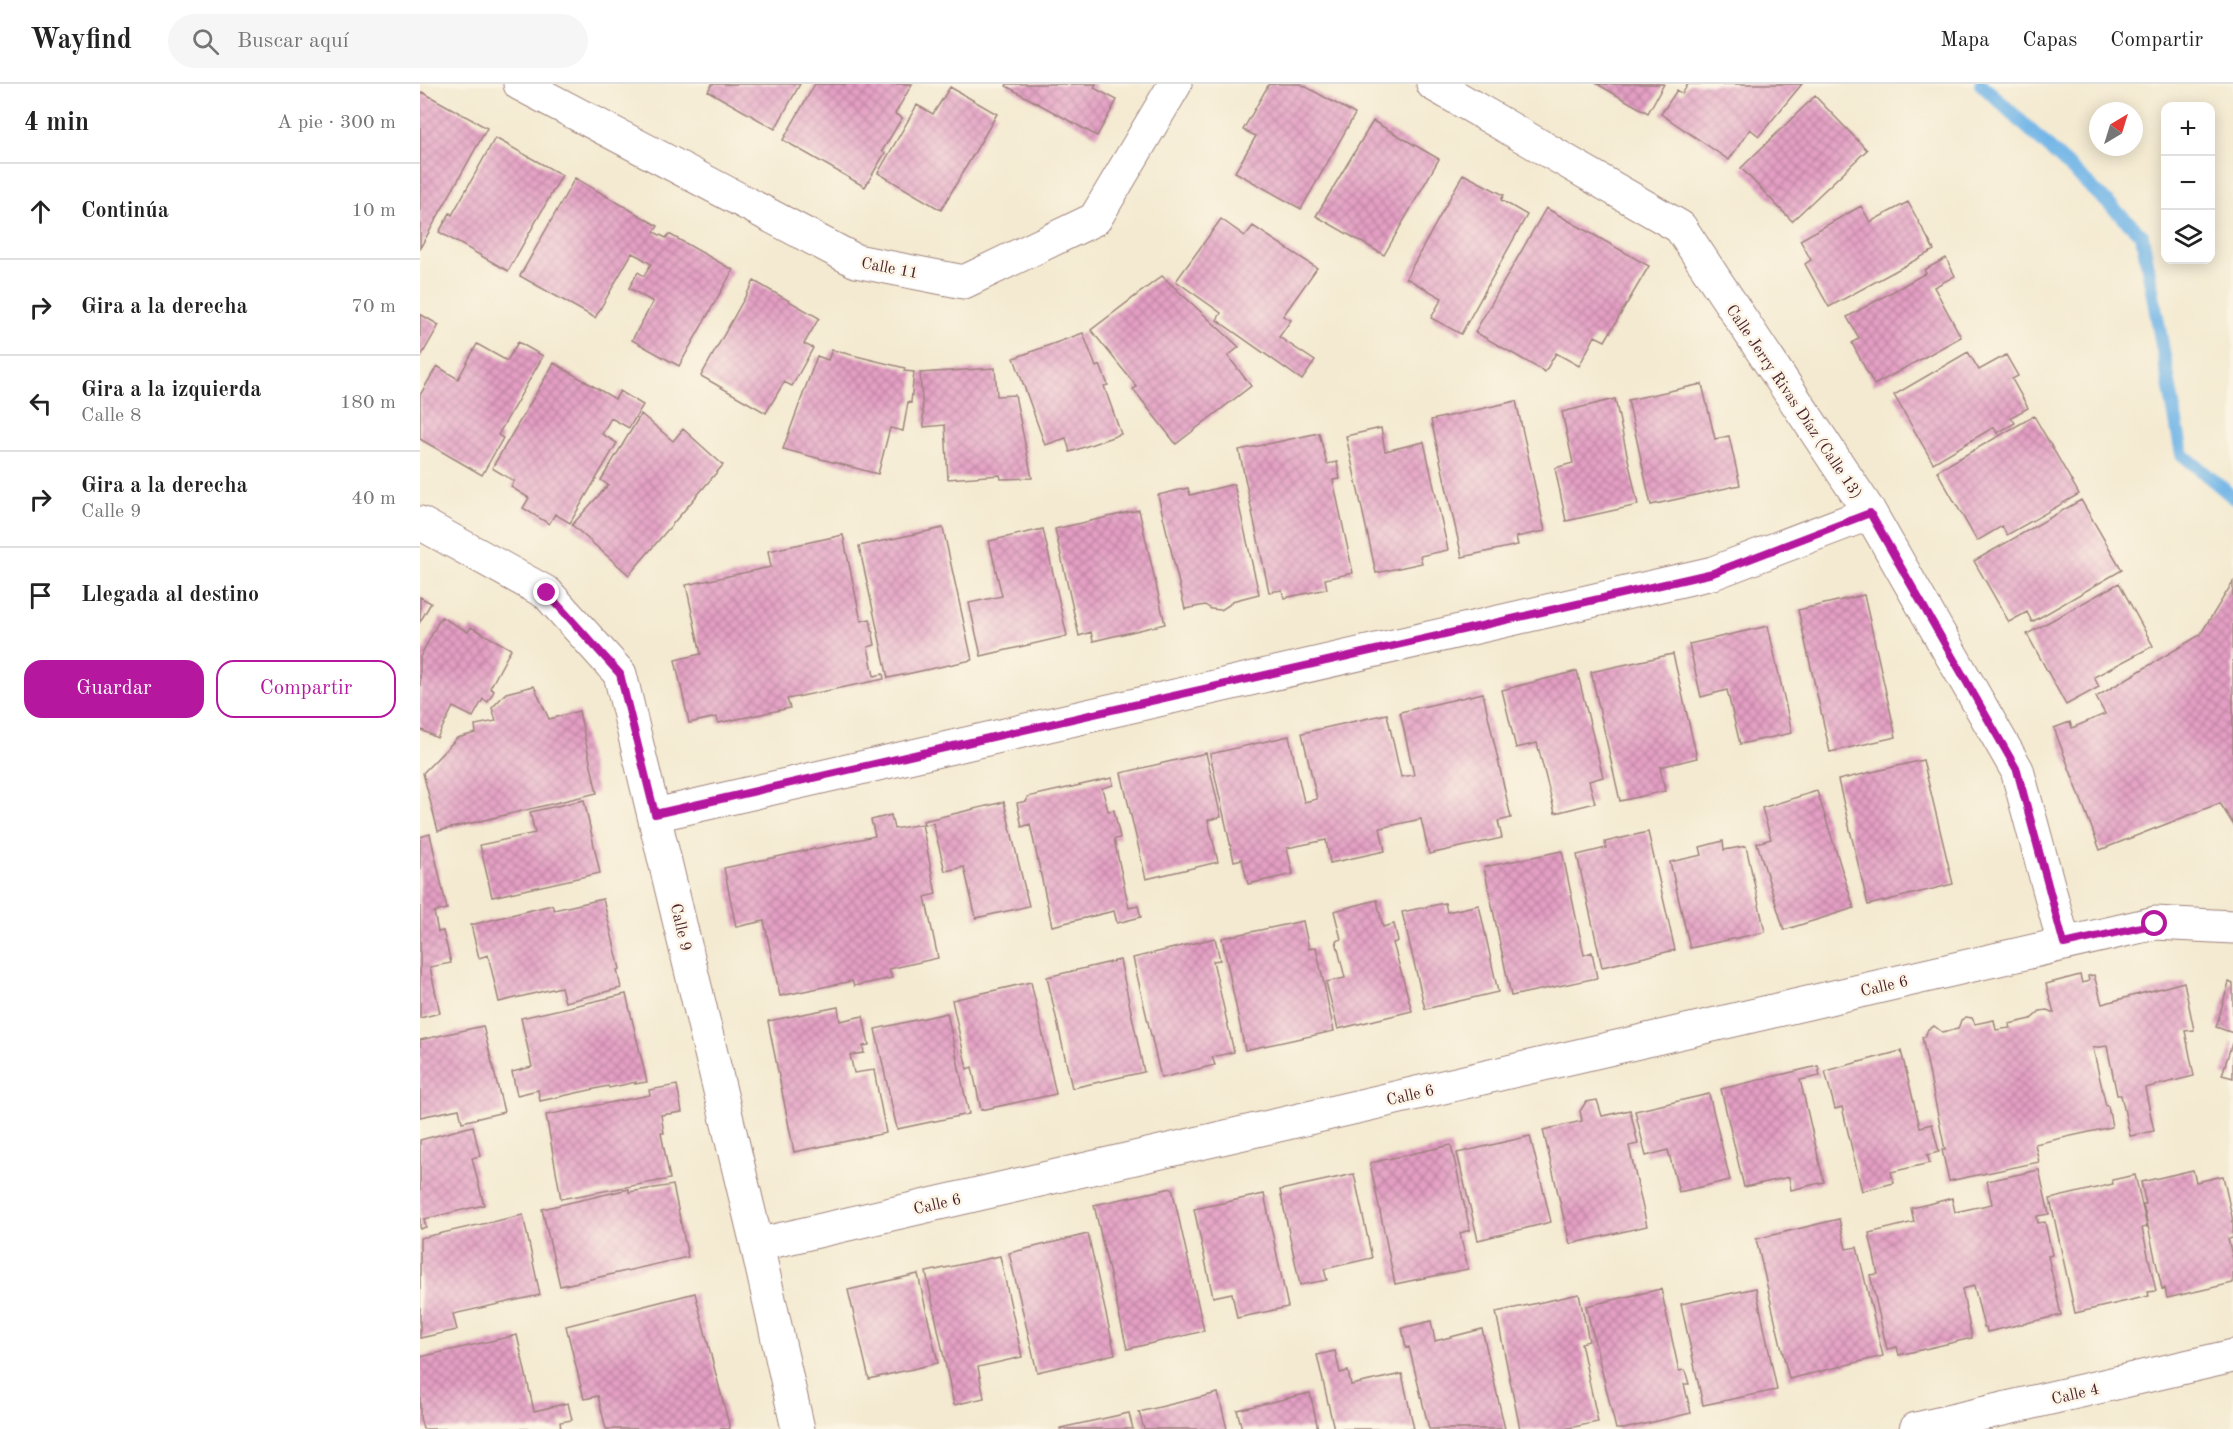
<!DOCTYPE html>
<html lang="es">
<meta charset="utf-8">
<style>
body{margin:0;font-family:"Old Standard TT",serif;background:#f6f6f6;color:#222}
.controls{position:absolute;right:18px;top:18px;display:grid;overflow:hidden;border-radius:12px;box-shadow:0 3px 15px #0003}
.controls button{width:54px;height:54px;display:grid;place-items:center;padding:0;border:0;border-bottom:2px solid #e0e0e0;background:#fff;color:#222;font:30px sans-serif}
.compass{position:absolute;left:1669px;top:18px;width:54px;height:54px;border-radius:50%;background:#fff;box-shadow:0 3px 15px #0003;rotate:38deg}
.stop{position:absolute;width:18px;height:18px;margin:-14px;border:4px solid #b5179e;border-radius:50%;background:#fff}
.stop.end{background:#b5179e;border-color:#fff;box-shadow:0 2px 6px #0008}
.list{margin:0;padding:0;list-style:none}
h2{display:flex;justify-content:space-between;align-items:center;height:78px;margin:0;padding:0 24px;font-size:26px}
h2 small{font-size:20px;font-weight:400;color:#767676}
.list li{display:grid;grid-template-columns:39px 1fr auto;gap:18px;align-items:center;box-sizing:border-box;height:96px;padding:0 24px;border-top:2px solid #e0e0e0}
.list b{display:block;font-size:22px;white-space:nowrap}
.list p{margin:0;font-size:20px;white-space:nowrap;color:#767676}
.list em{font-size:20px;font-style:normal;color:#767676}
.actions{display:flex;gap:12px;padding:18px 24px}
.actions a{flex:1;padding:14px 0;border:2px solid #b5179e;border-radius:18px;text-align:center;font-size:21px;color:#b5179e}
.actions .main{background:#b5179e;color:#fff}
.icon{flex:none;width:33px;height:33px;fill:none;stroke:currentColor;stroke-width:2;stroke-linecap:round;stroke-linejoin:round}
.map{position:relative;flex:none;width:1813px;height:1345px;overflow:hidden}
header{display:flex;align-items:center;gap:36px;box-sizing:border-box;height:84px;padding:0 30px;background:#fff;border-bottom:2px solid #e0e0e0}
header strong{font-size:28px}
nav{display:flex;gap:33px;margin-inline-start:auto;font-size:21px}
.search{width:420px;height:54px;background:#f6f6f6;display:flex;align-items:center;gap:15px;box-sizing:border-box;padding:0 21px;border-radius:33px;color:#767676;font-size:22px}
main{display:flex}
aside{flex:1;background:#fff}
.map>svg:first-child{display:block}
</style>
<header>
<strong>Wayfind</strong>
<div class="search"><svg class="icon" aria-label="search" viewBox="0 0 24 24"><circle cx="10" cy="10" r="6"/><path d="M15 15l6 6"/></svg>Buscar aquí</div>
<nav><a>Mapa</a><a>Capas</a><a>Compartir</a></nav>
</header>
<main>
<aside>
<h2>4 min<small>A pie · 300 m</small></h2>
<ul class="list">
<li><svg class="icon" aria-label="ahead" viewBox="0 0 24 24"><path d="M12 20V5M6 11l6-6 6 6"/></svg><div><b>Continúa</b></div><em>10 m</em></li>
<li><svg class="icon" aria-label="right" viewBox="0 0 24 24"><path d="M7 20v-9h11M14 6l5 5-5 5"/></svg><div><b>Gira a la derecha</b></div><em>70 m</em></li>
<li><svg class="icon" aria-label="left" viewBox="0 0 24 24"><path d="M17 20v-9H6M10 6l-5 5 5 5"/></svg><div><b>Gira a la izquierda</b><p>Calle 8</p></div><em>180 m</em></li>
<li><svg class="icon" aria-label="right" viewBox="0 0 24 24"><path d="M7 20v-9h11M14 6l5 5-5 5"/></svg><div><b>Gira a la derecha</b><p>Calle 9</p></div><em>40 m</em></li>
<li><svg class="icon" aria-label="arrive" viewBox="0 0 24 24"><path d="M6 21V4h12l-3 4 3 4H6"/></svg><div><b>Llegada al destino</b></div></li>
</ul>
<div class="actions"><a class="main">Guardar</a><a>Compartir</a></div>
</aside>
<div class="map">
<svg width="1813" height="1345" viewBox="0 0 1813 1345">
<defs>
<pattern id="building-cross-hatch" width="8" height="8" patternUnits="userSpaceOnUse" patternTransform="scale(1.5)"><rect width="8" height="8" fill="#e49fc4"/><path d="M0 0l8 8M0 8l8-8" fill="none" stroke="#bb819f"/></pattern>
</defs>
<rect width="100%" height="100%" fill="#fcf5e5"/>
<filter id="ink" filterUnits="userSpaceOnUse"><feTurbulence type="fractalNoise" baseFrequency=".0167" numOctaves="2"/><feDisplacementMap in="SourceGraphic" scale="12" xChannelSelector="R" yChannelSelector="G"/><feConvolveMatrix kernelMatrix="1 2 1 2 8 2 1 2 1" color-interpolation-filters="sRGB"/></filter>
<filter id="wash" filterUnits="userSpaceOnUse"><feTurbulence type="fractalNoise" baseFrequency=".008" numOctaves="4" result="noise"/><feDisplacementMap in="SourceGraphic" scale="24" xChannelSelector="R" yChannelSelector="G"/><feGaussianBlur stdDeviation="1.35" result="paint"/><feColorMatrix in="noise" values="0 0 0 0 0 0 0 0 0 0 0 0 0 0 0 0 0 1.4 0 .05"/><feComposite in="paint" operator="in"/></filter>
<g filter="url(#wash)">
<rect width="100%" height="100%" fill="#f4ead1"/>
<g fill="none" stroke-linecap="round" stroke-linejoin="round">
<path stroke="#71b5e7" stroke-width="14" d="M1561 0 1722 151 1762 370 1813 413"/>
</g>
<g id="blocks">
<path fill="url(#building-cross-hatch)" d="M292 0H380L355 45 288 7Z
M395 0H492L475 30 482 34 462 67 465 69 445 103 363 56Z
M587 0H676L674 4 697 16 677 52 586 2Z
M849 0H881L935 30 881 125 815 88 836 52 823 46Z
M1177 0H1244L1228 29Z
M1268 0H1382L1339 52 1330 45 1309 76 1241 30 1257 6 1262 10Z
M530 3 577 30 521 126 458 89 497 21 513 30Z
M2 8 67 44 0 164V11Z
M1395 12 1447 66 1372 137 1321 84Z
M953 37 1019 75 964 171 896 132Z
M75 54 142 91 88 187 19 148 30 129 32 131Z
M1043 90 1084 111 1081 116 1107 131 1041 250 1011 234 1022 214 986 194Z
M155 94 238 142 234 148 246 154 249 150 313 186 259 282 212 256 233 218 209 204 218 188 224 192 231 180 220 173 212 169 175 234 100 192Z
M1488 118 1514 166 1409 223 1385 180 1391 176 1380 156 1441 122 1450 138Z
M1126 124 1229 182 1185 257 1175 252 1159 282 1136 269 1125 288 1055 248Z
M801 135 825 152 833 142 897 184 863 232 871 236 859 253 895 277 882 296 797 236 801 229 756 197Z
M1526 174 1535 192 1514 203 1541 253 1454 301 1432 259 1439 254 1427 233 1506 189 1504 186Z
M742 192 819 263 808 272 831 302 756 360 713 305 717 303 671 246Z
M334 197 399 234 384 260 393 264 372 302 364 298 346 329 281 292Z
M0 230 19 241 0 274Z
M663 249 676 283 680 281 688 301 684 302 701 350 650 368 646 354 625 361 594 274Z
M98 258 123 272 78 351 83 354 62 391 0 355V311L17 282 38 295 57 260 87 277Z
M412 266 485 284 484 287 494 288 491 319 488 318 483 347 470 344 458 390 363 365 397 272 408 276Z
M1548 268 1559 286 1586 271 1598 292 1592 295 1608 324 1591 333 1595 339 1577 349 1574 343 1513 379 1474 311Z
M134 279 195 315 200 307 223 321 209 344 191 334 182 350 197 359 150 439 135 430 129 440 103 424 109 414 91 403 94 397 72 384Z
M575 284 577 312 595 311 612 394 581 395 580 391 528 395 525 341 504 343 500 289Z
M1282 300 1295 355 1309 352 1320 401 1231 421 1208 316Z
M1195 315 1218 421 1146 437 1135 384 1153 379 1142 328Z
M1096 317 1125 447 1096 453 1098 461 1042 473 1011 336Z
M221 330 253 357 263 345 303 381 209 491 152 441 188 401 181 396Z
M1614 332 1659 410 1587 451 1582 442 1557 457 1517 387Z
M961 344 965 367 1004 358 1028 466 1000 472 1002 479 956 489 926 352Z
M899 349 907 380 917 378 920 395 913 396 933 489 905 495 907 505 864 514 862 506 849 508 819 366Z
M814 400 839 510 812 517 809 521 801 526 791 525 785 521 765 525 738 411 768 404 770 411Z
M1661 416 1702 486 1612 538 1607 528 1589 538 1554 477Z
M719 426 745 540 673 557 671 548 659 552 635 445Z
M523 444 552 576 468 594 439 462Z
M623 445 647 552 561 572 549 519 582 512 569 457Z
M423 451 441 537 450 535 455 561 448 563 454 592 463 590 464 595 367 615 370 624 298 639 297 633 269 639 255 576 281 570 266 501 351 483 348 467Z
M1813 498V740L1800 719 1680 766 1634 644 1650 638 1652 644 1685 630 1676 613 1780 551Z
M1699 499 1733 562 1674 593 1679 603 1646 621 1607 550Z
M1444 511 1476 653 1410 668 1378 526Z
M0 513 11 519 0 538Z
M21 533 48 548 51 543 91 565 70 604 74 607 68 618 63 615 53 633 33 623 17 654 0 645V573Z
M1348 542 1372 649 1320 660 1307 606 1281 613 1269 560Z
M1253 570 1277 674 1240 683 1245 707 1200 717 1171 588Z
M1157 587 1183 693 1169 697 1175 719 1135 729 1117 659 1096 664 1082 606Z
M114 602 129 635 159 627 177 709 18 747 3 689 37 654 56 649 55 641 76 637 72 624 86 609Z
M1063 609 1091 734 1078 737 1082 754 1009 770 1001 735 960 744 965 767 910 779 906 756 867 764 873 790 828 800 822 775 814 777 790 670 869 652 884 718 897 715 882 649 967 630 981 693 994 691 980 628Z
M786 669 801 733 788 736 798 778 726 795 701 689Z
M1503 676 1533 800 1448 821 1418 696Z
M692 694 693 701 682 704 688 727 694 726 700 754 694 755 709 824 718 822 721 833 697 839 694 827 632 842 610 740 602 743 597 719 607 717V713Z
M1397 707 1434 824 1364 846 1337 759 1351 755 1342 724Z
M164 716 180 789 72 813 60 761 115 749 110 728Z
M584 718 609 822 556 834 544 783 525 787 513 739 504 741 503 737Z
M471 731 474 745 502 740 516 810 505 813 518 874 469 885 472 894 434 902 432 897 360 912 344 837 316 843 304 784 455 752 451 736Z
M1228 748 1255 866 1182 883 1157 771 1186 764 1185 758Z
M10 750 27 825 14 828 18 848 23 847 31 879 10 883 20 929 0 934V753Z
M1303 757 1304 766 1326 762 1345 848 1270 864 1250 778 1282 771 1280 763Z
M1142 767 1164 871 1172 868 1177 894 1091 912 1064 783Z
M183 815 200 885 197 886 201 904 145 918 141 903 79 918 68 871 59 874 51 841 132 821 134 826Z
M957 816 963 843 974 840 978 857 973 859 992 927 918 945 906 898 925 894 916 857 921 855 914 827Z
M1025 819 1027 828 1059 821 1078 908 1005 925 982 828Z
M883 837 889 865 896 863 914 947 825 966 802 854Z
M795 854 800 876 793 877 814 968 792 973 795 981 741 994 713 874Z
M700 876 724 988 652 1004 627 893Z
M1660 891 1662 899 1669 897 1668 892 1674 891 1682 920 1764 898 1774 946 1765 947 1774 992 1725 1004 1734 1047 1710 1052 1701 1011H1697L1687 962 1673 964 1686 1022H1688L1692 1043 1615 1060 1619 1078 1529 1097 1522 1066H1525L1502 953H1505L1508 945 1514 942 1522 948 1538 945 1541 936 1546 933 1552 934 1555 940 1574 936 1576 946 1590 944 1589 940 1611 935 1620 927 1627 926 1634 929 1626 900Z
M611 898 636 1010 561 1026 552 983 547 985 532 916Z
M1809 898 1813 900V949L1796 943Z
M206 910 227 998 215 1000 216 998 189 1004 188 1002 120 1017 118 1006 97 1011 92 988 112 983 101 934Z
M418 923 420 937 443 932 449 961 443 962 444 969 430 971 434 989 454 986 466 1049 374 1068 348 937Z
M527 929 549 1030 477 1045 455 945Z
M63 942 84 1028 42 1038 39 1025 0 1033V956Z
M1812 959H1813V994L1802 991Z
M1481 967 1500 1043 1512 1040 1519 1068 1507 1071 1510 1079 1471 1088 1474 1099 1442 1107 1422 1023 1415 1025 1405 987Z
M1398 982 1400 992 1380 996 1404 1098 1371 1106 1369 1093 1324 1103 1301 1005Z
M257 1001 262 1028 241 1031 244 1049H241L250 1095 141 1115 126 1031 230 1011 229 1006Z
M1289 1010 1310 1096 1259 1108 1248 1066 1226 1072 1215 1027Z
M1177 1016 1182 1032 1210 1026 1218 1060 1209 1062 1227 1142 1150 1160 1123 1046 1162 1037 1160 1027 1166 1018Z
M53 1042 60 1072 52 1074 64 1121 4 1135 6 1143 0 1145V1056Z
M1110 1052 1131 1138 1058 1156 1037 1069Z
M1031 1061 1050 1146 1040 1149 1048 1185 975 1200 950 1079Z
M1619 1086 1629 1130 1617 1132 1618 1139 1625 1138 1632 1171 1628 1172 1641 1231 1567 1248 1566 1243H1564L1554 1202 1542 1205 1552 1254 1479 1271 1477 1263 1467 1265 1450 1191 1458 1190 1449 1149 1494 1138 1491 1124 1513 1119 1532 1114 1535 1128 1572 1120 1567 1097Z
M1773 1086 1776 1098 1803 1092 1813 1137V1154L1808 1155 1813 1175V1199L1747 1214 1745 1204 1742 1205 1723 1120H1726L1721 1098Z
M934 1090 952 1174 904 1185 907 1196 880 1201 860 1106Z
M1715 1091 1727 1143 1722 1144 1736 1207 1728 1208 1729 1212 1655 1229 1630 1115 1693 1100 1692 1096Z
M253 1101 268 1173 140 1202 122 1125 209 1105V1108Z
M752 1104 784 1247 707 1265 674 1121Z
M844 1110 868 1223 817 1234 812 1209 793 1213 774 1125Z
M103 1131 120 1211 33 1230 37 1246 0 1254V1154Z
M1419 1135 1426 1165 1437 1163 1463 1272 1369 1295 1336 1155Z
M668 1150 695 1270 617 1288 589 1169Z
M580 1172 602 1273 558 1283 564 1314 534 1321 506 1188Z
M498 1190 518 1279 449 1295 428 1206Z
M1336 1204 1357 1306 1283 1321 1261 1220Z
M1241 1205 1259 1287 1265 1286 1269 1300H1264L1271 1329 1204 1345H1196L1166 1222Z
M275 1209 310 1345H186L178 1312 164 1315 146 1242Z
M1159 1210 1169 1257 1161 1259 1178 1338 1144 1345H1100L1076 1228Z
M1011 1237 1015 1257 1062 1245 1085 1345H1009L989 1263 986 1264 982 1244Z
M97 1251 114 1327 148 1319 152 1336 140 1338 141 1345H3L0 1334V1273Z
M915 1267 920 1289 928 1287 931 1301 982 1290 994 1345H914L897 1271Z
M798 1309 807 1345H724L719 1328Z
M890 1309 898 1345H822L817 1326Z
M709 1329 713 1345H640V1344Z"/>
</g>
</g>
<g filter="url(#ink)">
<use href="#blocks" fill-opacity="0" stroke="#9f847e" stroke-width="1.5"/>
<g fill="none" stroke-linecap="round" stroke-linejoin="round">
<g stroke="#9f847e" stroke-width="35">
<path id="minor" d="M100 0 436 177 544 198 675 135 755 0
M1013 0 1260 143 1450 429 1597 686 1644 860
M0 439 127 509 200 590 337 1161 378 1345
M235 731 1293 489 1450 429
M337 1161 1735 839 1813 843
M1496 1345 1813 1272"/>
</g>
<use href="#minor" stroke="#fff" stroke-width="33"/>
</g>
</g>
<g fill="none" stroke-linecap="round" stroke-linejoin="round" filter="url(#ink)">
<path stroke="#b5179e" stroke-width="8" d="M127 509 200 590 235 730 1293 489 1450 429 1597 686 1644 860 1735 840"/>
</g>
<g text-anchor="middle" stroke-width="5" stroke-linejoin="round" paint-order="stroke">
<g font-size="16" fill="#4a1f2b" stroke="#fcf5e5">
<text transform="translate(470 183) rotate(11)" y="6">Calle 11</text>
<text transform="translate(1375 317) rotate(56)" y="6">Calle Jerry Rivas Díaz (Calle 13)</text>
<text transform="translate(262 843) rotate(77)" y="6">Calle 9</text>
<text transform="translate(1464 901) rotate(-13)" y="6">Calle 6</text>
<text transform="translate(990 1010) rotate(-13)" y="6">Calle 6</text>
<text transform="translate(517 1119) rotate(-13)" y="6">Calle 6</text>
<text transform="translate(1655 1309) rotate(-13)" y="6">Calle 4</text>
</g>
</g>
</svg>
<div class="controls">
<button>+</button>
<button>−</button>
<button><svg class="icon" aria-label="layers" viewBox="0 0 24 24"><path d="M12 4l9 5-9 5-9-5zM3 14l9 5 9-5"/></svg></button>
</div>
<svg class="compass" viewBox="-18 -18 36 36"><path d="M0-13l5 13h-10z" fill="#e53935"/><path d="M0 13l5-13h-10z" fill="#767676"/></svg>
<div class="stop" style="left:1735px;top:840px"></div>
<div class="stop end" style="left:127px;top:509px"></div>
</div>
</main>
